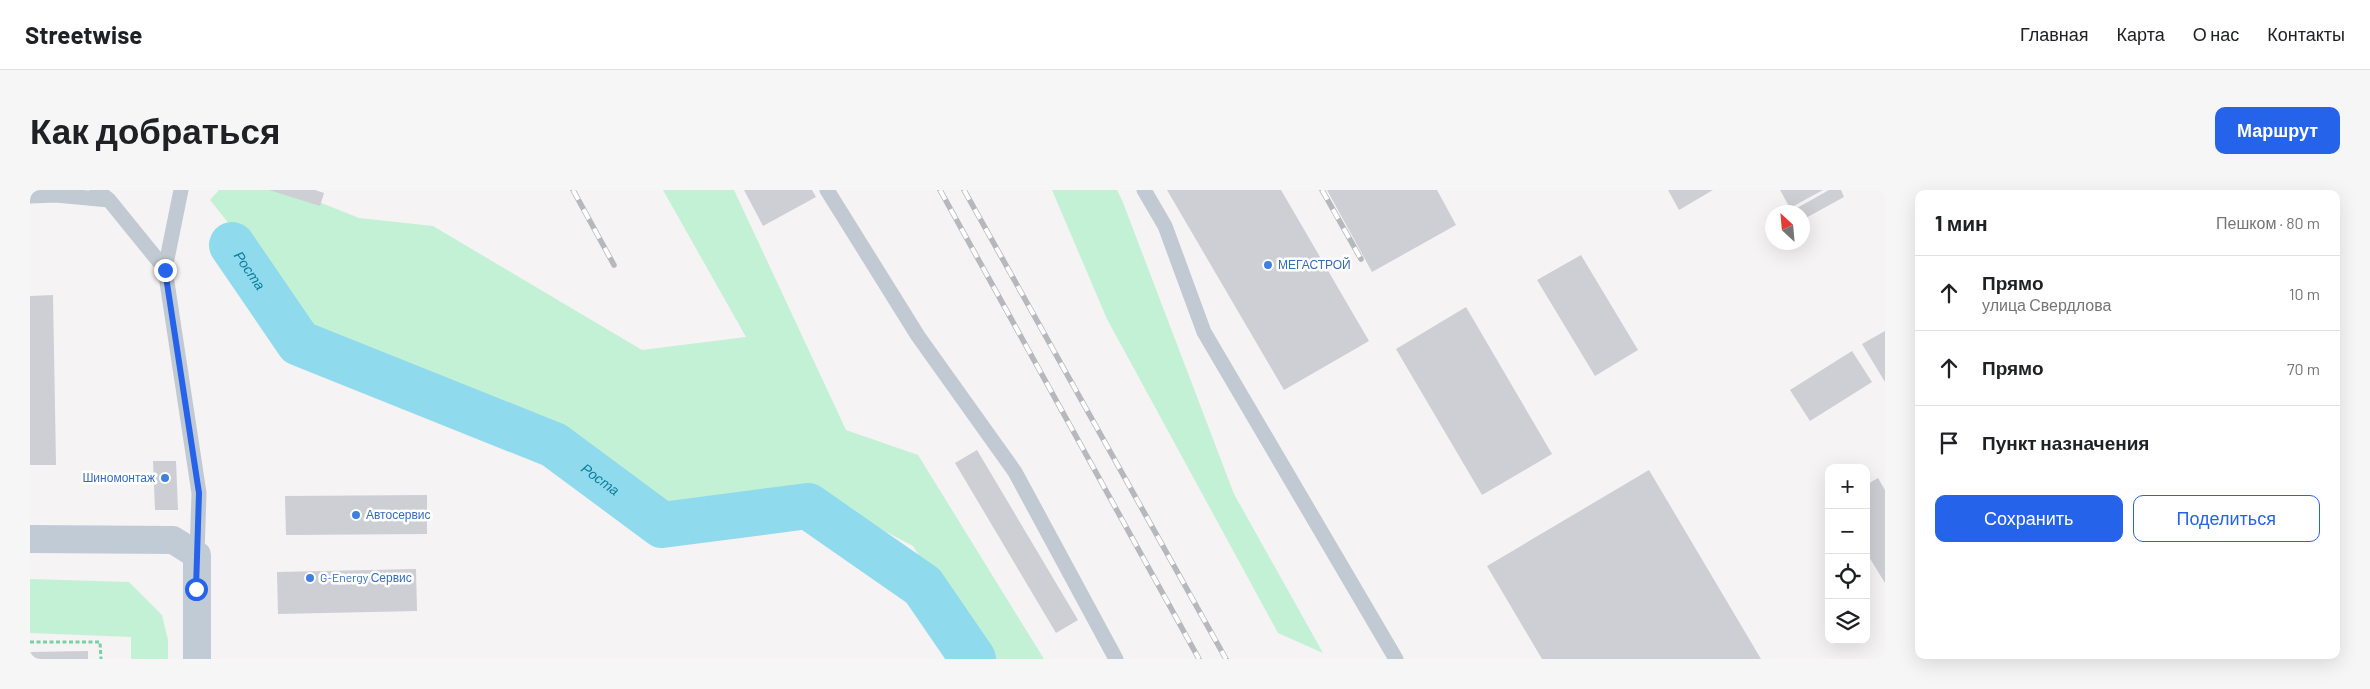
<!DOCTYPE html>
<html lang="ru">
<meta charset="utf-8">
<style>
body{margin:0;font-family:Barlow,sans-serif;background:#f6f6f6;color:#202124}
.controls{position:absolute;right:15px;bottom:15px;display:grid;overflow:hidden;border-radius:10px;box-shadow:0 5px 20px #0002}
.controls button{width:45px;height:45px;display:grid;place-items:center;padding:0;border:0;border-bottom:1px solid #e0e0e0;background:#fff;color:#202124;font:25px sans-serif}
.compass{position:absolute;left:1735px;top:15px;width:45px;height:45px;border-radius:50%;background:#fff;box-shadow:0 5px 20px #0002;rotate:334deg}
.stop{position:absolute;width:15px;height:15px;margin:-11px;border:4px solid #2563eb;border-radius:50%;background:#fff}
.stop.end{background:#2563eb;border-color:#fff;box-shadow:0 1px 5px #0008}
.list{margin:0;padding:0;list-style:none}
h2{display:flex;justify-content:space-between;align-items:center;height:65px;margin:0;padding:0 20px;font-size:21px}
h2 small{font-size:16px;font-weight:400;color:#757577}
.list li{display:grid;grid-template-columns:32px 1fr auto;gap:15px;align-items:center;box-sizing:border-box;height:75px;padding:0 20px;border-top:1px solid #e0e0e0}
.list b{display:block;font-size:19px;white-space:nowrap}
.list p{margin:0;font-size:16px;white-space:nowrap;color:#757577}
.list em{font-size:16px;font-style:normal;color:#757577}
.actions{display:flex;gap:10px;padding:15px 20px}
.actions a{flex:1;padding:11px 0;border:1px solid #2563eb;border-radius:10px;text-align:center;font-size:18px;color:#2563eb}
.actions .main{background:#2563eb;color:#fff}
.icon{flex:none;width:28px;height:28px;fill:none;stroke:currentColor;stroke-width:2;stroke-linecap:round;stroke-linejoin:round}
.map{position:relative;flex:none;width:1855px;height:469px;overflow:hidden;border-radius:10px}
header{display:flex;align-items:center;gap:30px;box-sizing:border-box;height:70px;padding:0 25px;background:#fff;border-bottom:1px solid #e0e0e0}
header strong{font-size:24px}
nav{display:flex;gap:28px;margin-inline-start:auto;font-size:18px}
.intro{display:flex;align-items:center;justify-content:space-between;box-sizing:border-box;height:120px;padding:0 30px}
h1{margin:0;font-size:35px}
.button{padding:12px 22px;border-radius:10px;background:#2563eb;color:#fff;font-size:18px;font-weight:700}
main{display:flex;gap:30px;padding:0 30px}
aside{flex:1;background:#fff;border-radius:10px;box-shadow:0 5px 20px #0002}
.map>svg:first-child{display:block}
</style>
<header>
<strong>Streetwise</strong>
<nav><a>Главная</a><a>Карта</a><a>О нас</a><a>Контакты</a></nav>
</header>
<div class="intro"><h1>Как добраться</h1><a class="button">Маршрут</a></div>
<main>
<div class="map">
<svg width="1855" height="469" viewBox="0 0 1855 469">
<rect width="100%" height="100%" fill="#f5f3f3"/>
<path fill="#c3f1d5" d="M189 0H259L329 28 403 36 612 160 716 147 633 0H704L816 240 888 265 1014 469H955L883 356 777 300 637 321 523 245 308 170 180 10Z
M1022 0H1087L1092 10 1204 304 1293 463 1248 443 1077 129Z
M0 389 99 392 132 425 138 450V469H101V447L0 443Z"/>
<g fill="none" stroke-linecap="round" stroke-linejoin="round">
<path stroke="#90daee" stroke-width="46" id="s1" d="M202 55 269 153 524 255 632 335 778 316 893 396 943 469"/>
</g>
<path fill="#cdcfd5" d="M239 0H285L294 3 290 16Z
M714 0H782L786 7 733 36Z
M1137 0H1251L1339 151 1254 200Z
M1297 0H1407L1426 35 1342 82Z
M1638 0H1683L1649 20Z
M1750 0H1793L1760 18Z
M1799 0H1811L1814 7 1774 29 1772 22H1770L1767 18Z
M1551 65 1608 160 1565 186 1507 90Z
M23 105 26 275H0V106Z
M1436 117 1522 264 1452 305 1366 159Z
M1855 141V192L1832 154Z
M1822 161 1842 192 1780 231 1760 200Z
M947 260 1048 430 1026 443 925 273Z
M123 271H146L148 320H125Z
M1619 280 1731 469H1512L1457 376Z
M1848 288 1855 300V393L1836 362V295Z
M397 305V344L256 345 255 306Z
M386 379 387 421 248 424 247 382Z
M58 461V469H0V462Z"/>
<g fill="none" stroke-linecap="round" stroke-linejoin="round">
<path stroke="#7ad0a6" stroke-width="3" stroke-dasharray="4 2.5" stroke-linecap="butt" d="M0 452H70L71 469"/>
<path stroke="#c1cad2" stroke-width="15" d="M67 0 79 10 135 79 169 303 167 365
M797 0 888 146 985 282 1086 469
M1114 0 1135 36 1174 142 1366 469
M0 6 26 5 79 10
M135 79 151 0"/>
<path stroke="#c1cbd6" stroke-width="28" d="M0 349 143 350 167 365V469"/>
<g stroke="#b5b8bd" stroke-width="5.5">
<path id="rail" d="M543 0 584 75
M910 0 1169 469
M934 0 1196 469
M1292 0 1331 69"/>
</g>
<use href="#rail" stroke="#fff" stroke-width="4" stroke-dasharray="11" stroke-linecap="butt"/>
</g>
<g fill="none" stroke-linecap="round" stroke-linejoin="round">
<path stroke="#2563eb" stroke-width="6" d="M135 80 169 303 166 399"/>
</g>
<g fill="#3f7fe0" stroke="#fff" stroke-width="2">
<circle cx="1238" cy="75" r="5"/>
<circle cx="135" cy="288" r="5"/>
<circle cx="326" cy="325" r="5"/>
<circle cx="280" cy="388" r="5"/>
</g>
<g text-anchor="middle" stroke-width="5" stroke-linejoin="round" paint-order="stroke">
<g font-size="12" fill="#366cbe" stroke="#fff" text-anchor="start">
<text x="1248" y="79">МЕГАСТРОЙ</text>
<text x="125" y="292" text-anchor="end">Шиномонтаж</text>
<text x="336" y="329">Автосервис</text>
<text x="290" y="392">G-Energy Сервис</text>
</g>
<g font-size="14" font-style="italic" fill="#0c7c9b" stroke="#fff">
<text dy="5" stroke="none"><textPath href="#s1" startOffset="31">Роста</textPath></text>
<text dy="5" stroke="none"><textPath href="#s1" startOffset="451">Роста</textPath></text>
</g>
</g>
</svg>
<div class="controls">
<button>+</button>
<button>−</button>
<button><svg class="icon" aria-label="locate" viewBox="0 0 24 24"><circle cx="12" cy="12" r="6"/><path d="M12 2v4M12 18v4M2 12h4M18 12h4"/></svg></button>
<button><svg class="icon" aria-label="layers" viewBox="0 0 24 24"><path d="M12 4l9 5-9 5-9-5zM3 14l9 5 9-5"/></svg></button>
</div>
<svg class="compass" viewBox="-18 -18 36 36"><path d="M0-13l5 13h-10z" fill="#e53935"/><path d="M0 13l5-13h-10z" fill="#757577"/></svg>
<div class="stop" style="left:166px;top:399px"></div>
<div class="stop end" style="left:135px;top:80px"></div>
</div>
<aside>
<h2>1 мин<small>Пешком · 80 m</small></h2>
<ul class="list">
<li><svg class="icon" aria-label="ahead" viewBox="0 0 24 24"><path d="M12 20V5M6 11l6-6 6 6"/></svg><div><b>Прямо</b><p>улица Свердлова</p></div><em>10 m</em></li>
<li><svg class="icon" aria-label="ahead" viewBox="0 0 24 24"><path d="M12 20V5M6 11l6-6 6 6"/></svg><div><b>Прямо</b></div><em>70 m</em></li>
<li><svg class="icon" aria-label="arrive" viewBox="0 0 24 24"><path d="M6 21V4h12l-3 4 3 4H6"/></svg><div><b>Пункт назначения</b></div></li>
</ul>
<div class="actions"><a class="main">Сохранить</a><a>Поделиться</a></div>
</aside>
</main>
